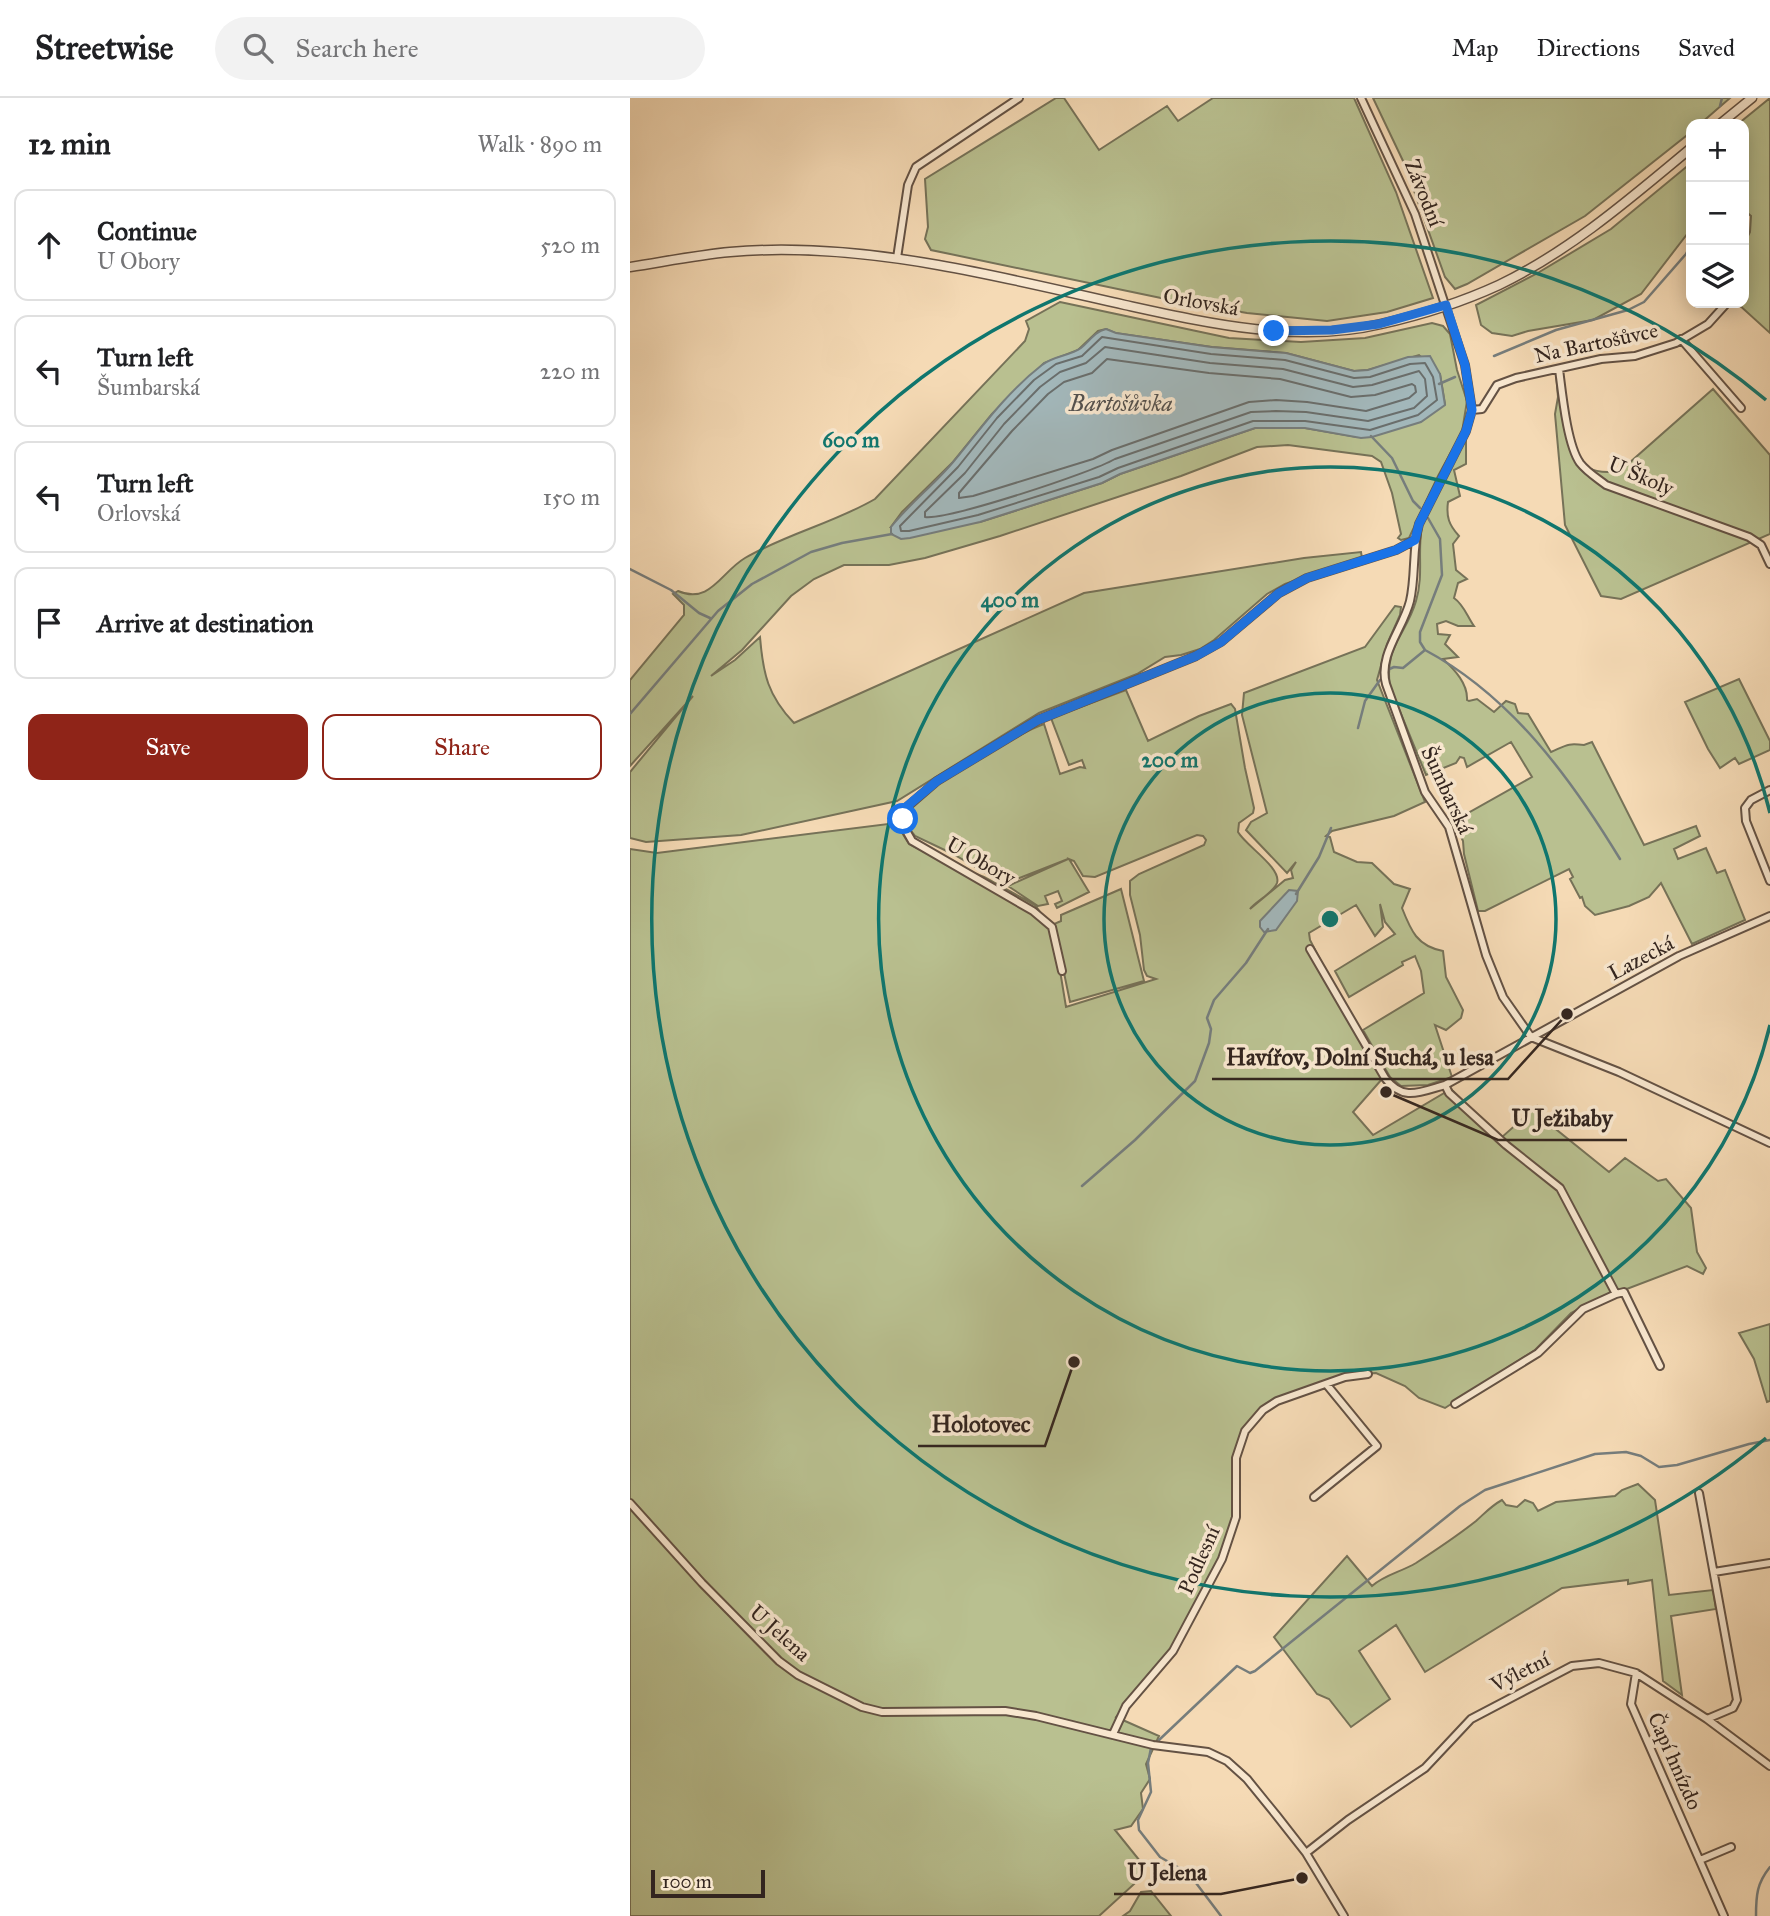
<!DOCTYPE html>
<meta charset="utf-8">
<style>
body{margin:0;font-family:"IM FELL Great Primer",serif;background:#f2f2f2;color:#202124}
.controls{position:absolute;right:21px;top:21px;display:grid;overflow:hidden;border-radius:14px;box-shadow:0 4px 18px #0003}
.controls button{width:63px;height:63px;display:grid;place-items:center;padding:0;border:0;border-bottom:2px solid #e0e0e0;background:#fff;color:#202124;font:35px sans-serif}
.scale{position:absolute;left:21px;bottom:18px;width:114px;box-sizing:border-box;padding-left:7px;border:4px solid #33251f;border-top:0;font-size:19px;line-height:24px;white-space:nowrap;color:#33251f;-webkit-text-stroke:5px #f8e7cf;paint-order:stroke}
.stop{position:absolute;width:21px;height:21px;margin:-16px;border:5px solid #1a73e8;border-radius:50%;background:#fff}
.stop.end{background:#1a73e8;border-color:#fff;box-shadow:0 2px 7px #0008}
.list{margin:0;padding:0;list-style:none}
h2{display:flex;justify-content:space-between;align-items:center;height:91px;margin:0;padding:0 28px;font-size:30px}
h2 small{font-size:23px;font-weight:400;color:#757577}
.list li{display:grid;grid-template-columns:46px 1fr auto;gap:21px;align-items:center;box-sizing:border-box;height:112px;margin:0 14px 14px;padding:0 14px;border:2px solid #e0e0e0;border-radius:14px}
.list b{display:block;font-size:26px;white-space:nowrap}
.list p{margin:0;font-size:23px;white-space:nowrap;color:#757577}
.list em{font-size:23px;font-style:normal;color:#757577}
.actions{display:flex;gap:14px;padding:21px 28px}
.actions a{flex:1;padding:16px 0;border:2px solid #8f2418;border-radius:14px;text-align:center;font-size:24px;color:#8f2418}
.actions .main{background:#8f2418;color:#fff}
.icon{flex:none;width:38px;height:38px;fill:none;stroke:currentColor;stroke-width:2;stroke-linecap:round;stroke-linejoin:round}
.map{position:relative;flex:none;width:1140px;height:1818px;overflow:hidden}
header{display:flex;align-items:center;gap:42px;box-sizing:border-box;height:98px;padding:0 35px;background:#fff;border-bottom:2px solid #e0e0e0}
header strong{font-size:33px}
nav{display:flex;gap:38px;margin-inline-start:auto;font-size:24px}
.search{width:490px;height:63px;background:#f2f2f2;display:flex;align-items:center;gap:18px;box-sizing:border-box;padding:0 24px;border-radius:38px;color:#757577;font-size:26px}
main{display:flex}
aside{flex:1;background:#fff}
.map>svg:first-child{display:block}
</style>
<header>
<strong>Streetwise</strong>
<div class="search"><svg class="icon" aria-label="search" viewBox="0 0 24 24"><circle cx="10" cy="10" r="6"/><path d="M15 15l6 6"/></svg>Search here</div>
<nav><a>Map</a><a>Directions</a><a>Saved</a></nav>
</header>
<main>
<aside>
<h2>12 min<small>Walk · 890 m</small></h2>
<ul class="list">
<li><svg class="icon" aria-label="ahead" viewBox="0 0 24 24"><path d="M12 20V5M6 11l6-6 6 6"/></svg><div><b>Continue</b><p>U Obory</p></div><em>520 m</em></li>
<li><svg class="icon" aria-label="left" viewBox="0 0 24 24"><path d="M17 20v-9H6M10 6l-5 5 5 5"/></svg><div><b>Turn left</b><p>Šumbarská</p></div><em>220 m</em></li>
<li><svg class="icon" aria-label="left" viewBox="0 0 24 24"><path d="M17 20v-9H6M10 6l-5 5 5 5"/></svg><div><b>Turn left</b><p>Orlovská</p></div><em>150 m</em></li>
<li><svg class="icon" aria-label="arrive" viewBox="0 0 24 24"><path d="M6 21V4h12l-3 4 3 4H6"/></svg><div><b>Arrive at destination</b></div></li>
</ul>
<div class="actions"><a class="main">Save</a><a>Share</a></div>
</aside>
<div class="map">
<svg width="1140" height="1818" viewBox="0 0 1140 1818">
<rect width="100%" height="100%" fill="#f5dab5"/>
<filter id="stains"><feTurbulence type="fractalNoise" baseFrequency=".00286" numOctaves="4"/><feColorMatrix values="0 0 0 0 .2 0 0 0 0 .09 0 0 0 0 .02 0 0 0 .5 -.17"/></filter>
<radialGradient id="worn" r=".72"><stop offset=".6" stop-color="#630" stop-opacity="0"/><stop offset="1" stop-color="#630" stop-opacity=".3"/></radialGradient>
<path fill="#b9c090" stroke="#767258" stroke-width="2" fill-rule="evenodd" d="M426 0H434L469 52 537 8 548 23 583 0H724L766 94 803 200 757 214 697 223 617 215 531 200 301 152 295 141 298 129 295 81Z
M743 0H1100L1070 26H1061V34L955 118 837 186 825 191 815 179 774 65Z
M1140 0V235L1107 205H1114V146L1120 134 1121 118 1114 112V26H1108Z
M1061 65V131L1011 196 963 222 898 233 882 238 862 235 851 227 846 207 906 176 981 131Z
M430 204 599 240 671 244 735 240 802 225 813 228 820 236 827 272 837 303 832 334 808 378 779 440 771 442 768 440 771 436 762 395 751 364 742 358 658 347 627 349 551 378 370 438 295 460 259 467H214L184 481 161 498 112 552 81 578 105 562 130 539C133 576 138 598 164 625L454 495 674 460 731 454 732 460 655 486 637 496 584 542 570 551 551 557 535 559 507 576 409 615 267 703 111 737 16 744 0 740V674L63 598 0 668V582L54 517V507L43 496 48 493C80 507 91 474 115 460 156 436 204 425 245 401L395 243 399 231 396 223ZM476 231 485 235 582 249 656 255 724 273 738 272 789 257 810 276 815 306 727 339 675 330H625L490 376 472 385 350 424 261 429 272 414 323 364 362 316 414 265 448 252 468 233Z
M928 274 946 363C962 373 971 376 990 373L1083 291 1140 357V436L991 501 971 498 935 427 925 316 928 299 926 275Z
M836 341V366L824 372 830 398 818 404C816 419 819 427 829 438L823 446 826 472 837 481 828 485 824 500C834 507 837 518 844 528H828L816 523 807 526 808 536 820 537 815 546 828 559 813 561C825 572 838 586 837 602L839 603 847 601 864 614 876 603 885 606 888 615 898 616 921 654C937 647 937 645 954 647L962 644 1014 747 1066 728 1070 738 1044 751 1048 761 1076 750 1087 775 1095 772 1115 822 1062 846 1031 785 1019 799 999 808 965 817 955 808 952 799 950 800 940 781 943 779 939 771 855 813H848L834 756 833 743 824 723 902 679 881 644 837 669 834 660 830 659 826 665 796 677 760 589C754 547 776 538 786 503 794 476 787 454 792 428 797 405 824 363 836 341Z
M765 508 771 509 770 517 757 546 747 582 795 704 764 718 702 733 696 738 700 739 704 754 727 764 742 765 764 786 780 791 772 810C781 833 787 848 813 853L816 879 833 912 831 920 816 932 805 927 822 979 798 987 771 988 760 979 733 932 794 895 791 873 785 858 772 864 773 867 719 899 705 873 765 836 755 824 750 806 753 829 745 838 726 807 679 835 680 842 752 981 723 1014 743 1037 821 991 871 1040 907 1008 917 1024 979 1074 995 1060 1028 1083 1036 1081 1061 1110 1067 1154 1076 1170 1073 1176 1057 1168 960 1205 941 1215 905 1252 815 1310 789 1300 775 1288 746 1275 715 1277 649 1300 612 1334 604 1358 603 1419 587 1469 542 1551 486 1619 529 1638 516 1666 520 1681 511 1695 513 1711 501 1728 485 1732 510 1763 514 1777 469 1818H0V751L27 755 266 725 279 746 310 762 354 779 405 807 418 825 425 842 436 909 526 881 517 878 514 872 510 837 500 797V783L509 776 574 747 576 742 573 738 567 737 465 779 453 778 444 763 439 761 459 794 427 810 425 806 432 803 428 793 415 798 418 806 408 808 378 788 438 761 382 783 371 784 323 756 285 738C279 731 275 723 279 714 288 693 390 634 414 626L430 676 450 669 455 670 452 662 439 667 421 620 496 592 518 643 569 618 601 606 605 611 615 670 624 710 623 715 609 725 608 734C616 748 652 770 647 785 643 795 625 804 620 811L655 782 663 780 661 772 666 764 657 775 616 732 621 724 637 715 612 617 614 595 735 549Z
M1109 581 1140 643V652L1109 666 1105 660 1090 670 1078 651 1055 604Z
M491 791 514 883 440 904 424 826 431 823V817Z
M1140 1226V1303L1137 1304 1124 1261 1109 1235Z
M1008 1386 1025 1402 1039 1497 1083 1492 1086 1511 1041 1518 1052 1597 1033 1583 1022 1482 998 1486V1482L932 1490 795 1574 766 1527 729 1553 760 1601 721 1629 699 1601 687 1596 644 1539 717 1458 742 1488C754 1477 771 1474 786 1465 806 1452 827 1438 846 1423 855 1415 861 1408 872 1402L876 1407 887 1409 895 1402 903 1405 908 1413 926 1404 985 1398 992 1392Z
M521 1793 541 1818H493L500 1813 511 1794Z"/>
<path fill="#a2b7ba" stroke="#767d7c" stroke-width="2" d="M476 231 486 235 581 249 656 255 724 273 738 272 778 259 800 258 810 276 815 307 791 324 742 339 731 340 675 330H625L490 376 472 385 350 424 280 440 271 441 261 436V429C280 405 305 386 324 363 352 329 377 294 412 267 423 258 440 258 451 250 460 243 464 234 476 231Z
M659 792 668 793 667 803 646 832 634 834 630 829V823Z"/>
<g fill="none" stroke-linecap="round" stroke-linejoin="round">
<path stroke="#6a6e6c" stroke-width="2" d="M472 239 581 256 655 262 724 280 740 279 780 266 795 265 803 279 807 302 788 317 740 332 675 323H623L488 370 469 379 348 417 279 433H271L270 428 328 369 367 320 404 282 426 266 452 258Z
M475 249 580 265 653 271 723 289 742 287 789 273 795 281 797 298 784 310 738 323 676 314 646 313 621 314 485 361C461 375 318 422 295 419V414L335 375 374 326 410 289 430 274 456 265Z
M477 261 579 275 650 281 721 299 745 297 782 286 785 288 786 294 779 300 736 313 677 304 646 302 619 304 482 352 463 361 343 398 329 400V395L382 333 418 296 434 284 462 275Z"/>
<path stroke="#767d7c" stroke-width="2.5" d="M1090 8 1092 0
M864 258 926 232 998 212 1014 204 1056 156 1061 146
M809 286 825 279
M741 338 762 360 783 403 790 410
M0 471 41 492 69 515 80 520
M795 552C881 598 940 679 990 761
M757 572 764 569 773 570 795 552 790 544V534L812 477 810 441 798 420
M0 616 88 513 122 486 181 454 212 445 262 436
M728 630 735 603 750 582
M666 796 689 759 701 730
M452 1088 505 1042 565 983 579 945 581 931 577 920 584 902 616 865 638 831
M529 1642 607 1568 620 1575 625 1573 830 1408 855 1392 965 1356 996 1354 1011 1358 1029 1369 1047 1367 1119 1346 1140 1342
M521 1650 518 1665 521 1694 508 1722 509 1732 530 1759 551 1771 563 1781 591 1818
M1126 1818C1126 1797 1127 1785 1140 1769"/>
<g stroke="#645244" stroke-width="10">
<path id="minor" d="M731 0 785 116 835 267 842 312 836 333 789 426C782 451 786 477 780 503 773 531 748 557 756 586L795 694 819 729 856 857 873 899 901 939 989 974 1140 1045
M267 160 278 87 286 69 389 0
M1051 241 1111 310
M929 271C932 294 937 347 950 365 957 374 967 380 976 387L1119 439 1131 447 1140 466
M842 312 852 311 867 287 886 280 971 261 1005 258 1046 245 1078 226 1097 205
M1140 692 1121 702 1115 710 1116 723 1140 783
M680 851 755 980C773 1004 790 994 815 987L1049 858 1140 818
M432 873 422 829 403 813 282 743 274 729 273 715 277 709 307 683 408 622 566 558 591 544 649 495 677 480 766 452 785 442
M815 987 819 995 876 1047 930 1090 986 1196 953 1211 908 1255 825 1306
M986 1196 994 1194 1030 1268
M1069 1395 1107 1602 1103 1610 1077 1621
M684 1399 747 1348 697 1287
M0 1405 72 1485 149 1563 168 1577 232 1609 252 1614 375 1613 406 1618 523 1647 578 1654 597 1663 617 1681 647 1718 676 1755 714 1818
M1084 1474 1140 1465
M1006 1575 1001 1606 1094 1818
M483 1636 496 1608 543 1553 592 1461 606 1419V1360L615 1333 633 1312 647 1303 715 1279 738 1276
M676 1755 718 1722 795 1670 841 1621 942 1568 969 1565 1006 1575 1077 1621 1140 1668
M1070 1762 1101 1749"/>
</g>
<g stroke="#645244" stroke-width="11">
<path id="tertiary" d="M1090 26 1122 0
M0 169C33 164 67 157 100 154 169 148 240 155 308 167 371 178 433 193 495 207 577 225 668 246 751 226 791 217 832 204 869 187 940 153 1001 100 1061 50"/>
</g>
<use href="#minor" stroke="#f8e7cf" stroke-width="6"/>
<use href="#tertiary" stroke="#f8e7cf" stroke-width="8"/>
</g>
<g fill="none" stroke-linecap="round" stroke-linejoin="round">
<path stroke="#1a73e8" stroke-width="9" d="M273 721 276 709 307 683 408 622 566 558 591 544 649 495 677 480 766 452 785 442 789 426 836 333 842 312 835 267 816 207 749 226 702 232 644 233"/>
</g>
<g fill="none" stroke="#0f766e" stroke-width="3.5">
<circle cx="700" cy="821" r="226"/>
<path d="M1140 927A452 452 0 1 1 1140 715"/>
<path d="M1136 1340A678 678 0 1 1 1136 302"/>
</g>
<g text-anchor="middle" stroke-width="7" stroke-linejoin="round" paint-order="stroke">
<g font-size="21" fill="#33251f" stroke="#f8e7cf">
<text transform="translate(794 95) rotate(68)" y="7">Závodní</text>
<text transform="translate(571 204) rotate(10)" y="7">Orlovská</text>
<text transform="translate(966 245) rotate(-12)" y="7">Na Bartošůvce</text>
<text transform="translate(1011 378) rotate(23)" y="7">U Školy</text>
<text transform="translate(817 692) rotate(65)" y="7">Šumbarská</text>
<text transform="translate(351 763) rotate(30)" y="7">U Obory</text>
<text transform="translate(1011 860) rotate(-28)" y="7">Lazecká</text>
<text transform="translate(569 1462) rotate(-66)" y="7">Podlesní</text>
<text transform="translate(150 1535) rotate(42)" y="7">U Jelena</text>
<text transform="translate(890 1574) rotate(-27)" y="7">Výletní</text>
<text transform="translate(1045 1663) rotate(66)" y="7">Čapí hnízdo</text>
</g>
<g font-size="23" font-style="italic" fill="#54514e" stroke="#f8e7cf">
<text x="491" y="313">Bartošůvka</text>
</g>
</g>
<circle cx="700" cy="821" r="10" fill="#0f766e" stroke="#f8e7cf" stroke-width="3.5"/>
<g font-size="21" text-anchor="middle" font-weight="bold" fill="#0f766e" stroke="#f8e7cf" stroke-width="7" stroke-linejoin="round" paint-order="stroke">
<text x="221" y="349">600 m</text>
<text x="380" y="509">400 m</text>
<text x="540" y="669">200 m</text>
</g>
<path fill="none" stroke="#33251f" stroke-width="2.5" d="M937 916L878 981H582M756 994L868 1042H997M444 1264L415 1348H288M672 1780L591 1796H484"/>
<g fill="#33251f" stroke="#f8e7cf" stroke-width="2.5">
<circle cx="937" cy="916" r="7"/>
<circle cx="756" cy="994" r="7"/>
<circle cx="444" cy="1264" r="7"/>
<circle cx="672" cy="1780" r="7"/>
</g>
<g font-size="23" text-anchor="middle" font-weight="bold" fill="#33251f" stroke="#f8e7cf" stroke-width="7" stroke-linejoin="round" paint-order="stroke">
<text x="730" y="967">Havířov, Dolní Suchá, u lesa</text>
<text x="932" y="1028">U Ježibaby</text>
<text x="351" y="1334">Holotovec</text>
<text x="537" y="1782">U Jelena</text>
</g>
<rect width="100%" height="100%" filter="url(#stains)"/>
<rect width="100%" height="100%" fill="url(#worn)"/>
</svg>
<div class="controls">
<button>+</button>
<button>−</button>
<button><svg class="icon" aria-label="layers" viewBox="0 0 24 24"><path d="M12 4l9 5-9 5-9-5zM3 14l9 5 9-5"/></svg></button>
</div>
<div class="scale">100 m</div>
<div class="stop" style="left:273px;top:721px"></div>
<div class="stop end" style="left:644px;top:233px"></div>
</div>
</main>
